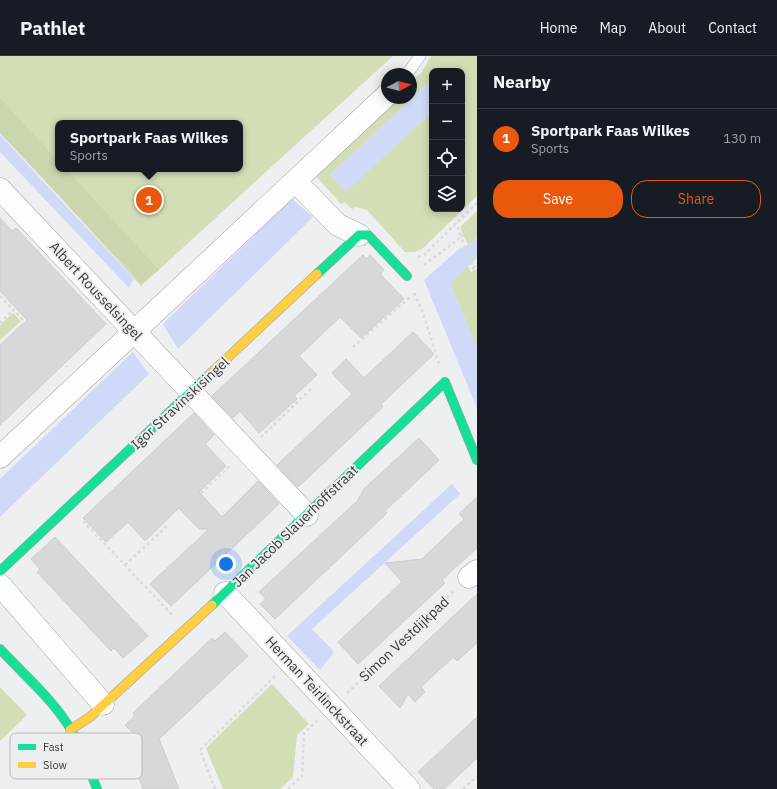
<!DOCTYPE html>
<meta charset="utf-8">
<style>
body{margin:0;font-family:"IBM Plex Sans",sans-serif;background:#242831;color:#f1f3f6}
.controls{position:absolute;right:12px;top:12px;display:grid;overflow:hidden;border-radius:8px;box-shadow:0 2px 10px #0003}
.controls button{width:36px;height:36px;display:grid;place-items:center;padding:0;border:0;border-bottom:1px solid #363941;background:#171b24;color:#f1f3f6;font:20px sans-serif}
.compass{position:absolute;left:381px;top:12px;width:36px;height:36px;border-radius:50%;background:#171b24;box-shadow:0 2px 10px #0003;rotate:83deg}
.you{position:absolute;left:226px;top:508px;width:14px;height:14px;margin:-10px;border:3px solid #fff;border-radius:50%;background:#1a73e8;box-shadow:0 0 0 6px #1a73e833}
.badge{display:grid;place-items:center;width:26px;height:26px;border-radius:50%;background:#ea580c;color:#fff;font-size:13px;font-weight:700}
.pin{position:absolute;translate:-50% -50%;border:2px solid #fff;box-shadow:0 1px 4px #0006}
.popup{position:absolute;left:55px;top:64px;width:188px;height:52px;box-sizing:border-box;display:grid;place-content:center;border-radius:8px;background:#171b24;filter:drop-shadow(0 1px 3px #0005);font-size:13px;white-space:nowrap;color:#9ea1a6}
.popup b{font-size:15px;color:#f1f3f6}
.popup::after{content:'';position:absolute;left:50%;top:100%;margin-left:-8px;border:8px solid transparent;border-top-color:#171b24}
.list{margin:0;padding:0;list-style:none}
h2{display:flex;justify-content:space-between;align-items:center;height:52px;margin:0;padding:0 16px;font-size:17px}
h2 small{font-size:13px;font-weight:400;color:#9ea1a6}
.list li{display:grid;grid-template-columns:26px 1fr auto;gap:12px;align-items:center;box-sizing:border-box;height:60px;padding:0 16px;border-top:1px solid #363941}
.list b{display:block;font-size:15px;white-space:nowrap}
.list p{margin:0;font-size:13px;white-space:nowrap;color:#9ea1a6}
.list em{font-size:13px;font-style:normal;color:#9ea1a6}
.actions{display:flex;gap:8px;padding:12px 16px}
.actions a{flex:1;padding:9px 0;border:1px solid #ea580c;border-radius:16px;text-align:center;font-size:14px;color:#ea580c}
.actions .main{background:#ea580c;color:#fff}
.icon{flex:none;width:22px;height:22px;fill:none;stroke:currentColor;stroke-width:2;stroke-linecap:round;stroke-linejoin:round}
.map{position:relative;flex:none;width:477px;height:733px;overflow:hidden}
header{display:flex;align-items:center;gap:24px;box-sizing:border-box;height:56px;padding:0 20px;background:#171b24;border-bottom:1px solid #363941}
header strong{font-size:19px}
nav{display:flex;gap:22px;margin-inline-start:auto;font-size:14px}
main{display:flex}
aside{flex:1;background:#171b24}
.map>svg:first-child{display:block}
</style>
<header>
<strong>Pathlet</strong>
<nav><a>Home</a><a>Map</a><a>About</a><a>Contact</a></nav>
</header>
<main>
<div class="map">
<svg width="477" height="733" viewBox="0 0 477 733">
<rect width="100%" height="100%" fill="#edeff1"/>
<path fill="#d2deb6" fill-rule="evenodd" d="M0 0H393L141 230 0 75ZM58 67H240V113H58Z
M431 0H477V140L422 193 415 196H405L367 154 356 151 352 153 345 146 341 148 315 119 394 42H411V26L421 17ZM444 13 446 15H462V153H432V56L346 135 330 119 432 24V15H442Z
M477 155V181L468 189 460 171Z
M468 210 471 216 477 213V292L450 227Z
M13 257 21 265 0 284V269Z
M272 628 309 668 297 679 293 721 280 733H223L206 692Z
M0 631 27 659 0 685Z"/>
<path fill="#cad7ae" d="M0 42 58 105V113H66L159 214 141 227 0 77Z"/>
<path fill="#d0d9f7" d="M432 24V56L346 136 330 119Z
M0 79 134 223 129 232 0 96Z
M292 143 313 161 178 293 163 268Z
M477 181V202L450 227 477 292V352L424 224 460 192 468 189Z
M133 296 149 318 0 461V423Z
M452 428 460 438 312 573 334 596 320 614 287 580Z"/>
<path fill="#d7d8da" stroke="#cbcccd" d="M0 162 12 175 16 172 106 268 0 369V289L27 264 0 235Z
M363 199 366 203 370 199 384 214 380 218 404 243 361 282 340 261 299 300 317 319 294 340 297 343 259 377 240 355 233 362 212 340Z
M413 276 434 298 381 348 383 351 298 431 277 409 352 338 332 317 346 303 364 322Z
M194 357 214 379 205 388 226 410 199 436 222 461 258 425 279 448 171 550 150 528 209 473H199L179 452 145 485 128 466 106 486 83 462Z
M419 382 439 404 385 455 387 457 275 563 260 548 266 543 259 536 357 445 364 433Z
M477 441V492L442 524 445 527 358 608 338 586 402 526 385 507 422 503 464 463 459 458Z
M55 481 148 580 123 602 114 592 111 595 37 516 40 513 31 503Z
M477 538V587L457 605 453 601 421 631 425 636 415 646 408 638 400 652 379 630Z
M225 576 248 600 159 683 179 733H143L135 711 131 712 124 695 128 694 122 681 133 677 125 669 135 660 133 657 173 619 212 582 215 585Z
M477 661V702L444 733H434L418 716Z"/>
<g fill="none" stroke-linecap="round" stroke-linejoin="round">
<g stroke="#a3a4a6" stroke-width="12">
<path id="lane" d="M407 18 420 0"/>
</g>
<g stroke="#a3a4a6" stroke-width="23">
<path id="street" d="M295 125 338 169 359 179
M0 133 307 459
M0 401 387 39
M469 521 477 515
M0 529 103 648
M225 537 409 733"/>
</g>
<g stroke="#a3a4a6" stroke-width="10">
<path id="fast" d="M317 218 359 179H368L407 220
M0 515 209 319
M212 549 445 326 477 404
M0 593C22 617 48 639 66 666 80 686 88 710 97 733"/>
</g>
<g stroke="#a3a4a6" stroke-width="10">
<path id="slow" d="M209 319 317 218
M70 674 90 661 212 549"/>
</g>
<path stroke="#d9dadb" stroke-width="2.5" stroke-dasharray="3 3" stroke-linecap="butt" d="M477 167 461 181 477 221
M418 201 424 199 477 147
M424 209 461 181 456 167
M473 212 477 210
M414 237 423 257 439 308
M0 240 67 311
M0 267 13 254
M353 291 411 240
M261 381 311 333
M201 437 232 408
M83 465 172 559
M125 509 168 469
M347 637 455 534
M215 733 200 694 275 620
M288 733 302 720 304 677 317 665
M463 733 477 720"/>
<use href="#lane" stroke="#fcfdfd" stroke-width="11"/>
<use href="#street" stroke="#fcfdfd" stroke-width="22"/>
<use href="#fast" stroke="#16e098" stroke-width="9"/>
<use href="#slow" stroke="#ffcf43" stroke-width="9"/>
</g>
<g text-anchor="middle" stroke-width="4" stroke-linejoin="round" paint-order="stroke">
<g font-size="14" fill="#39393b" stroke="#eceef2">
<text transform="translate(96 235) rotate(47)" y="5">Albert Rousselsingel</text>
<text transform="translate(180 347) rotate(-43)" y="5">Igor Stravinskisingel</text>
<text transform="translate(295 470) rotate(-44)" y="5">Jan Jacob Slauerhoffstraat</text>
<text transform="translate(404 583) rotate(-43)" y="5">Simon Vestdijkpad</text>
<text transform="translate(317 635) rotate(47)" y="5">Herman Teirlinckstraat</text>
</g>
</g>
<rect x="10" y="677" width="132" height="46" rx="6" fill="#eceef2" stroke="#b6b8bb" stroke-width="1"/>
<rect x="18" y="688" width="18" height="6" fill="#16e098"/>
<rect x="18" y="706" width="18" height="6" fill="#ffcf43"/>
<g font-size="11" fill="#39393b">
<text x="43" y="695">Fast</text>
<text x="43" y="713">Slow</text>
</g>
</svg>
<div class="controls">
<button>+</button>
<button>−</button>
<button><svg class="icon" aria-label="locate" viewBox="0 0 24 24"><circle cx="12" cy="12" r="6"/><path d="M12 2v4M12 18v4M2 12h4M18 12h4"/></svg></button>
<button><svg class="icon" aria-label="layers" viewBox="0 0 24 24"><path d="M12 4l9 5-9 5-9-5zM3 14l9 5 9-5"/></svg></button>
</div>
<svg class="compass" viewBox="-18 -18 36 36"><path d="M0-13l5 13h-10z" fill="#e53935"/><path d="M0 13l5-13h-10z" fill="#9ea1a6"/></svg>
<div class="you"></div>
<div class="pin badge" style="left:149px;top:144px">1</div>
<div class="popup"><b>Sportpark Faas Wilkes</b>Sports</div>
</div>
<aside>
<h2>Nearby<small></small></h2>
<ul class="list">
<li><span class="badge">1</span><div><b>Sportpark Faas Wilkes</b><p>Sports</p></div><em>130 m</em></li>
</ul>
<div class="actions"><a class="main">Save</a><a>Share</a></div>
</aside>
</main>
